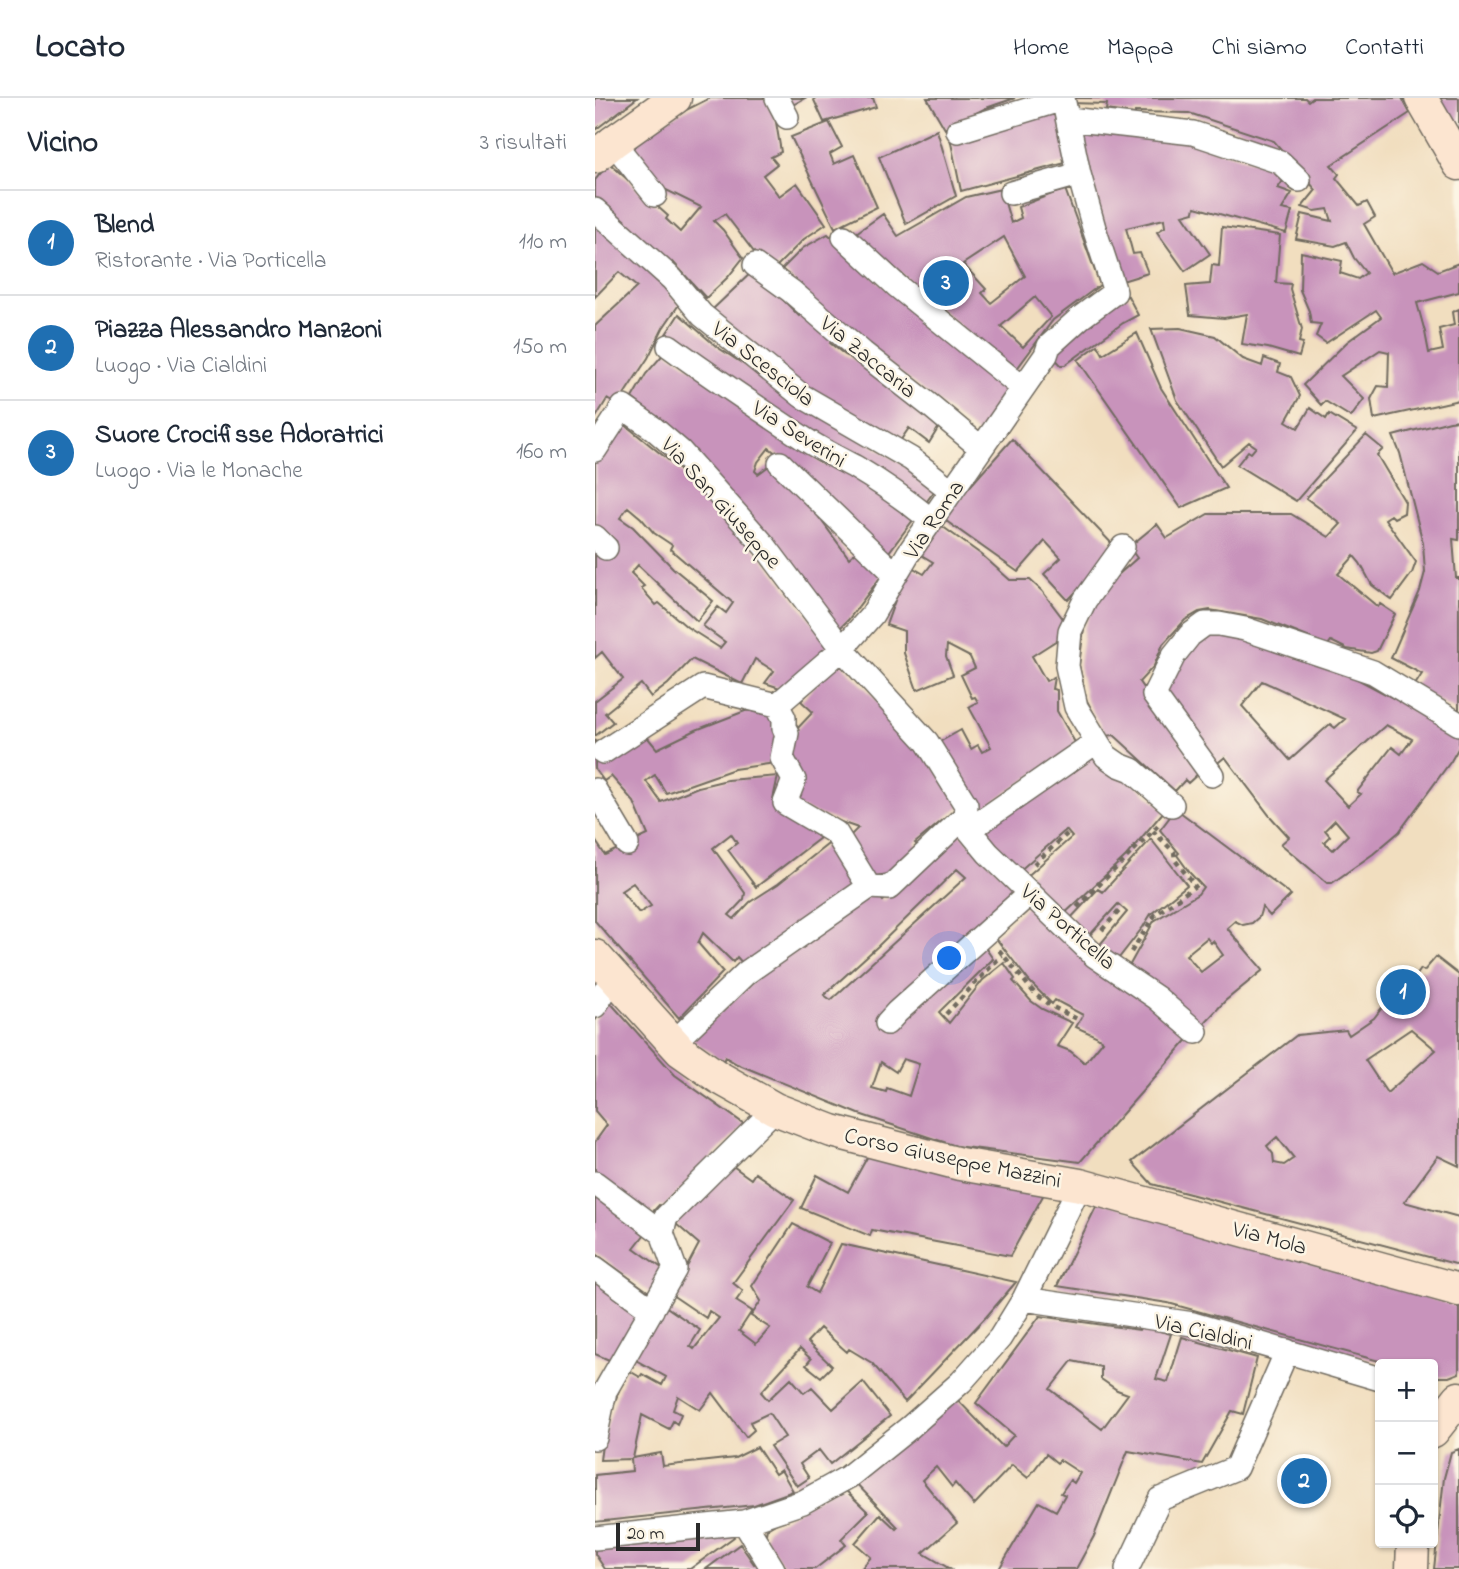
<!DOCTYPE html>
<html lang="it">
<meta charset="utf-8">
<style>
body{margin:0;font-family:"Indie Flower",sans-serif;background:#f2f2f3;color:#1f2937}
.controls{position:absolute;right:21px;bottom:21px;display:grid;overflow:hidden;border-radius:7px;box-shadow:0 2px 5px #0004}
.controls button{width:63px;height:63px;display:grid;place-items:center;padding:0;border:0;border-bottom:2px solid #e0e1e3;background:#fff;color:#1f2937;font:35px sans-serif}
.scale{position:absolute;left:21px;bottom:18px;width:84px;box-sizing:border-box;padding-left:7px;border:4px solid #2b2b2b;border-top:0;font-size:19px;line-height:24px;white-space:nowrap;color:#2b2b2b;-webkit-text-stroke:5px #fcf5e5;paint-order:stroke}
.you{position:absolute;left:355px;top:861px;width:24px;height:24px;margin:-18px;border:5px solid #fff;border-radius:50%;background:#1a73e8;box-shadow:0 0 0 10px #1a73e833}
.badge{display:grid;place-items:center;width:46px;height:46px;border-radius:50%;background:#1f6fb2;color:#fff;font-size:23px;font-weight:700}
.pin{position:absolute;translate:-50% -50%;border:4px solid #fff;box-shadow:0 2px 7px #0006}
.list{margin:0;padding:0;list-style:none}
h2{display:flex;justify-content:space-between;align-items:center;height:91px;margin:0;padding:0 28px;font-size:30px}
h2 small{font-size:23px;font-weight:400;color:#747a83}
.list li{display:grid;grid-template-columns:46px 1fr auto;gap:21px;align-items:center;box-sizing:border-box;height:105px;padding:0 28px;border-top:2px solid #e0e1e3}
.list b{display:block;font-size:26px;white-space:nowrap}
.list p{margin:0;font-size:23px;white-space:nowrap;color:#747a83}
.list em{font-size:23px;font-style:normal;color:#747a83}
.icon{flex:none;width:38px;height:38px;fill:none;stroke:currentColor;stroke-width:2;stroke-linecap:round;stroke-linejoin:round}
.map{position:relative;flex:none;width:864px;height:1471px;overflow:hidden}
header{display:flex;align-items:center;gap:42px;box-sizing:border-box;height:98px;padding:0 35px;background:#fff;border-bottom:2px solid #e0e1e3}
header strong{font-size:33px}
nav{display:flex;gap:38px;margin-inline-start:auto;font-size:24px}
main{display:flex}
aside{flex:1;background:#fff}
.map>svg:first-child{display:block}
</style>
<header>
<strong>Locato</strong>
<nav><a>Home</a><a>Mappa</a><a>Chi siamo</a><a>Contatti</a></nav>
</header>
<main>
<aside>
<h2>Vicino<small>3 risultati</small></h2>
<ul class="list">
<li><span class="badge">1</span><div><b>Blend</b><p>Ristorante · Via Porticella</p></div><em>110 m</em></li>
<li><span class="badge">2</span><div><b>Piazza Alessandro Manzoni</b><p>Luogo · Via Cialdini</p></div><em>150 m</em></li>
<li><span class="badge">3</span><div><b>Suore Crocifisse Adoratrici</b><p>Luogo · Via le Monache</p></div><em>160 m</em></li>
</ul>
</aside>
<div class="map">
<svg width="864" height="1471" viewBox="0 0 864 1471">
<rect width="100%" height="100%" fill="#fcf5e5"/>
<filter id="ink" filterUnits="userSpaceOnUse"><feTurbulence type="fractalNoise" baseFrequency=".0143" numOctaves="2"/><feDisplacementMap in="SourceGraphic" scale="14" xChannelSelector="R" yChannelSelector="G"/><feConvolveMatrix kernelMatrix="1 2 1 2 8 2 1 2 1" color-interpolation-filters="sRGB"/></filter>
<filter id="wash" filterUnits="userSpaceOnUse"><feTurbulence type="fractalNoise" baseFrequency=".00686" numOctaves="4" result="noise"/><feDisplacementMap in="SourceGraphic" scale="28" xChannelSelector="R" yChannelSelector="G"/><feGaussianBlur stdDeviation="1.57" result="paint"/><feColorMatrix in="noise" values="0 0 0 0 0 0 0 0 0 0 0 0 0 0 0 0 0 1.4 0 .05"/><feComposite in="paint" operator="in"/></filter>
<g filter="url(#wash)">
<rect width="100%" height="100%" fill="#f1debf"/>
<g id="blocks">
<path fill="#c893bb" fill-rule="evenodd" d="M0 0H42L0 32Z
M115 0H170L180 18 186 54 176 59 182 66 168 77 184 98 202 85 231 126 209 141 177 173 162 158 130 116 119 123 128 132 148 160 133 179 111 200 78 164 75 167 80 189 75 197 85 205 68 230 53 260 22 307 12 301 0 321V228L42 189 24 174 0 199V82L14 65 73 118 71 121 85 134 106 109 61 87 33 47 53 31Z
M189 0H210L194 9Z
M218 0H278L281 9 229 24Z
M332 0H420L391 10 350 31Z
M474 0H710L713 3 717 0H807L815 15 736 67 744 76 741 80 764 108 772 104 780 119 769 126 797 175 828 163 843 173 864 165V194L822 205 830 234 834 255 848 252 844 231 859 227 857 214 864 211V302L779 321 776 301 783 288 793 289 794 254 785 252 746 278 769 301 756 319 730 303 726 307 708 287 752 244 786 219 781 212 731 245 721 238 726 226 716 225 714 213 705 192 706 154 747 163 745 175 763 181 771 175 759 160 751 144 740 148 701 141 707 116 737 123 733 111 720 113 707 109 721 92 679 43 594 15 540 14V16L511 12 512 6 475 5Z
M842 0H864V47Z
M463 10 474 64 366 93 355 40Z
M234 24 247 49 235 56 239 66 259 57 282 109 240 130 196 39Z
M342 32 361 98 311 126 284 59Z
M486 32 581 39 694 74 683 90 697 95 687 111 697 113 691 135 600 109 599 114 588 117 615 156 590 173 562 134 570 129 569 121 531 130 538 156 545 155 553 175 524 184 508 130Z
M406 91 416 125 426 120 423 109 470 91 505 187 458 222 418 276 261 135 288 116 303 138 371 99ZM409 139 430 178 396 205 387 195 391 191 368 166ZM440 199 456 219 428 249 406 228Z
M627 129 685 137 681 185 696 186 695 191 707 231 704 244 708 245 704 259 673 250 647 246 652 216 629 220 595 217 591 188 615 186 617 167 624 168Z
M233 136 296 195 416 291 383 336 223 210 187 171 208 150Z
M159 172 204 218 210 211 241 238 235 245 250 257 281 273 347 324 334 345 314 330 301 349 208 293 117 212Z
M533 198 543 217 528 225 470 267H466L455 255 516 203Z
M84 216 122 249 193 295 343 388 329 407 95 256 71 236Z
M585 230 620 238 648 261 667 268 669 260 685 266 683 274 696 279 705 298 691 323 703 330 715 310 731 321 734 316 762 333 701 403 642 367 653 353 656 355 661 349 654 344 626 368 582 302 556 231Z
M542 235 566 290 631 390 586 410 483 262 503 247 508 256Z
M71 253 187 330 228 366 260 374 321 418 291 458 198 368 174 350 163 364 160 373 163 376 178 365 203 391 254 460 262 453 287 477 253 522 241 534 70 326 37 300 51 276Z
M24 322 71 360 115 401 177 471 235 547 188 591 170 585 179 573 160 561 147 586 97 561 73 586 56 599 46 586 10 615 18 624 0 638V603L28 581 7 554 0 560V453L21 443 0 427V355ZM33 409 46 420 59 435 77 447 75 451 138 505 131 515 123 509 108 528 130 544 125 550 92 529 64 505 61 507 46 490 49 488 36 475 43 467 102 523 118 503 78 470 38 429 25 420Z
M864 322V442L858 441 861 480H864V614L818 590 827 576 796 560 825 493 830 474 828 445 805 355 798 338 855 323Z
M771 337 788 351 782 357 810 404 809 415 799 420 796 417 790 421 821 464 817 475 797 502 777 487 765 465 759 458 743 476 783 509 785 506 800 516 782 553 776 555 752 551 736 543 733 547 667 521 615 512 604 514 590 522 568 546 559 568 544 584 606 673 593 685 590 682 580 693 519 637 511 638 491 601 484 567 489 530 500 504 514 485 542 460 534 449 562 426 572 440 613 416H696L734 439 746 426 711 400Z
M417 341 522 451 473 502 449 476 466 460 450 443 423 474 347 420Z
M344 426 387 457 415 482H435L447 493 472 526 462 542 437 558 451 583 459 579 457 591 462 592V613L482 648 384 713 341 646 366 632 376 651 383 647 387 654 396 649 374 609 383 604 380 599 377 600 366 577 380 570 375 559 352 547 351 558 358 577 322 592 309 555V533L291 527 313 467 329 476 338 464 323 455Z
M610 527 753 576 864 635V649L856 663 804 734 778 756 737 785H732L686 746 694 739 674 717 630 659 619 668 565 587ZM667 583 750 621 740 630 735 626 695 662 647 608ZM791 627 817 641 806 656 797 649 762 694 766 696 753 708 729 682ZM740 722 753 737 738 752 729 744 735 738 730 732Z
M243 562 323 645 366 707 320 745 327 752 300 775 274 779 249 744 263 730 194 706 190 657 199 634 218 614 206 603Z
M173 610 185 636 180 665 139 671 71 695 60 677 51 683 66 704 103 689 132 682 183 678 178 701 225 740 161 789 133 752 142 745 136 736 118 750 150 795 149 801 134 817 139 821 155 804 183 786 237 743 265 786 149 867 142 859 138 864 108 835 103 845 128 874 84 920 0 823V742L10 757 53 737 39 704 16 678 9 683 0 671V643L13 662 48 634 62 651 101 632 150 613ZM38 785 56 808 44 815 26 793Z
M499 651 570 712 531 758 467 818 429 781 477 739 471 732 422 775 380 734Z
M581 711 696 797 675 818 667 809 664 819 657 825 648 827 640 823 632 830 668 872 630 903 604 931 532 872 559 823 603 796 608 789 595 775 582 757 584 755 565 732ZM612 840 616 845 618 843 628 857 606 874 591 857Z
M363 733 427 796 387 845 398 861 344 914 354 925 388 882 409 865 420 881 418 883 436 903 447 911 477 925 462 948 475 953 490 965 508 943 501 938 481 929 488 917 460 902 457 906 434 883 400 839 433 807 596 938 485 1064 361 1048 264 1016 142 966 130 959 128 963 97 942 167 874 280 793 288 803 332 765ZM362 771 371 779 236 902 229 897 283 848ZM308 961 324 966 314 998 292 990 291 994 277 990 286 964 301 974Z
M556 741 592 787 556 816 548 829 520 865 502 850 532 814 523 806 493 839 474 822 503 791 508 794Z
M841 859 864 877V1068L843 1058 809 1104 864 1119V1167L557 1086 537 1064 702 937 751 932 754 937 779 920 813 876 819 881 826 871 829 873ZM816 931 841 952 792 995 770 962ZM682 1039 699 1060 689 1067 679 1065 678 1056 672 1048Z
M13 902 80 977 149 1026 69 1109 64 1107 52 1120 0 1082V1044L12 1027 0 1013V923Z
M274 1056 450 1094 415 1158 277 1132 275 1138 206 1110 222 1077 253 1094Z
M135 1066 156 1081 160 1075 199 1102 138 1185 148 1193 141 1203 157 1213 144 1233 161 1246 175 1230 156 1218 166 1203 157 1188 198 1126 235 1145 212 1189 222 1195 246 1146 421 1184 391 1219 310 1304 277 1265 254 1251 252 1254 225 1230 212 1244 237 1268 226 1279 211 1267 216 1261 205 1251 166 1294 173 1302 196 1280 209 1295 217 1289 238 1311 268 1284 295 1318 235 1366 224 1352 205 1366 214 1380 202 1388 175 1348 190 1339 174 1315 155 1324 159 1332 151 1339 118 1295 105 1312 83 1298 78 1312 86 1316 82 1326 78 1323 74 1331 47 1317 38 1360 66 1355 68 1368 140 1360 162 1349 180 1376 186 1372 198 1393 159 1407 0 1424V1377L37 1373 36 1361 5 1362 8 1340 31 1271 45 1279 47 1276 67 1287 71 1279 37 1260 70 1208 105 1232 95 1248 99 1251 124 1220 114 1213 111 1220 77 1197 104 1146 81 1126 101 1101Z
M0 1093 53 1132 39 1150 71 1173 58 1197 0 1155Z
M504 1103 864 1209V1275L854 1279H840L838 1278V1266H795L573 1205 462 1188Z
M0 1181 47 1213 19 1264 0 1256Z
M445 1218 544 1232 546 1228 576 1236 561 1281 573 1284 587 1239 662 1260 648 1316 637 1313 607 1366 533 1353 499 1438 481 1471H404L444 1404 461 1413 470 1397 466 1395 475 1382 479 1385 485 1375 465 1362 462 1365 451 1356 433 1380 417 1367 379 1407 360 1385 357 1389 341 1369 327 1382 362 1425 328 1455 355 1471H266L276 1459 260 1445 285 1416 301 1431 303 1429 257 1381 360 1299 408 1349 419 1337 381 1305ZM477 1263 506 1269V1281L522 1292 533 1296 507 1331 455 1291Z
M864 1351V1471H839L849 1380 856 1354Z
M245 1387 273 1414 246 1441 251 1447 220 1471H191L170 1440 172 1431Z
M134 1430 139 1439 95 1471H10L0 1456V1449Z
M145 1446 159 1466 162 1465 167 1471H111Z"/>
</g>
</g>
<g filter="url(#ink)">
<use href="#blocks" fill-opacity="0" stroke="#706a5f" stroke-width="2"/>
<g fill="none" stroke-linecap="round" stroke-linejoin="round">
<g stroke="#706a5f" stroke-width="26">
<path id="street" d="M182 0 192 19
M474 21 598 35 685 64 704 82
M363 33 468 1
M18 44 60 97
M416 95 484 76
M0 112 77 181 107 217 207 298 316 361 357 393
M249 139 302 188 428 290
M160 167 196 193 268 255 337 309 386 350
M74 248C118 280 163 310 208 340 225 351 243 360 260 369 287 385 311 402 336 422
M0 352 28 309 58 330 85 353 169 447 247 551 332 644 371 707 370 718 374 732 393 755 500 858 562 900 601 934
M185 365 300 476
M0 439 11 450
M528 449 490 502 475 533 472 568 481 609 511 658 524 667 537 672 577 707
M182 607 189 620V630L192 635 187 660 199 682 190 705 241 735 274 789
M8 654 108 589 182 607 247 551 277 517 313 456 451 257 454 248 485 220 520 194 499 130 484 76 468 0
M617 677 559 597 579 557 595 537 610 526H624L650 531 778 574 864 626
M0 692 32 746
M374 732 501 644
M274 789 294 790 370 718
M0 908 19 879
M292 925 302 914 435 795
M79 944 151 875 274 789
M0 1085 67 1135
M0 1170 57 1212
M429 1201 598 1226 785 1281
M0 1340 10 1293 80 1171 67 1135 71 1119 180 1011
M149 1424 178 1471
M0 1440 149 1424 208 1404 253 1379 314 1330 366 1284 405 1240 429 1201 485 1087
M532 1471 565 1401 641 1370 692 1253"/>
</g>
<g stroke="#706a5f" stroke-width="35">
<path id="secondary" d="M826 0 864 66
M0 59 18 44 80 0
M0 858 86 953 123 979 180 1011 237 1033 365 1066 485 1087 864 1192
M838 1333 864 1300
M817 1471 818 1445"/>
</g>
<path stroke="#706a5f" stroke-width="4.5" stroke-dasharray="5 5" stroke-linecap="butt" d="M439 766 472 736
M482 809 558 733 564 726
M507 832 525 812
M404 852 441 897 456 908 482 921
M536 854 560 817 600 788 580 762 579 754 558 733
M351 916 407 857"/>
<use href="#street" stroke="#fff" stroke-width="23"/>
<use href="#secondary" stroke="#fce5d0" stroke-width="32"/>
</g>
</g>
<g text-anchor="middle" stroke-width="5" stroke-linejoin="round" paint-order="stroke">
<g font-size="23" fill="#2b2b2b" stroke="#fcf5e5">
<text transform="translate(274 258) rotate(39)" y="8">Via Zaccaria</text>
<text transform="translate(169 265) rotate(38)" y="8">Via Scesciola</text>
<text transform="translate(205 335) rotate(32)" y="8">Via Severini</text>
<text transform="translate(127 404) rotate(48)" y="8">Via San Giuseppe</text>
<text transform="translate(338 421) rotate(-56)" y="8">Via Roma</text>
<text transform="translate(474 828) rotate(41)" y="8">Via Porticella</text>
<text transform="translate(358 1059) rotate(12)" y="8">Corso Giuseppe Mazzini</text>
<text transform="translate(675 1139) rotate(15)" y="8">Via Mola</text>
<text transform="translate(609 1233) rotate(13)" y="8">Via Cialdini</text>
</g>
</g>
</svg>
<div class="controls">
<button>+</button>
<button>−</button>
<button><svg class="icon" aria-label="locate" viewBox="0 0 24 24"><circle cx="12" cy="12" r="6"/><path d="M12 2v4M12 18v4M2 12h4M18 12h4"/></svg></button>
</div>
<div class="scale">20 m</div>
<div class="you"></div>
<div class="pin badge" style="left:808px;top:894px">1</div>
<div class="pin badge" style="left:709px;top:1383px">2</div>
<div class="pin badge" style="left:351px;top:185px">3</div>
</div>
</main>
